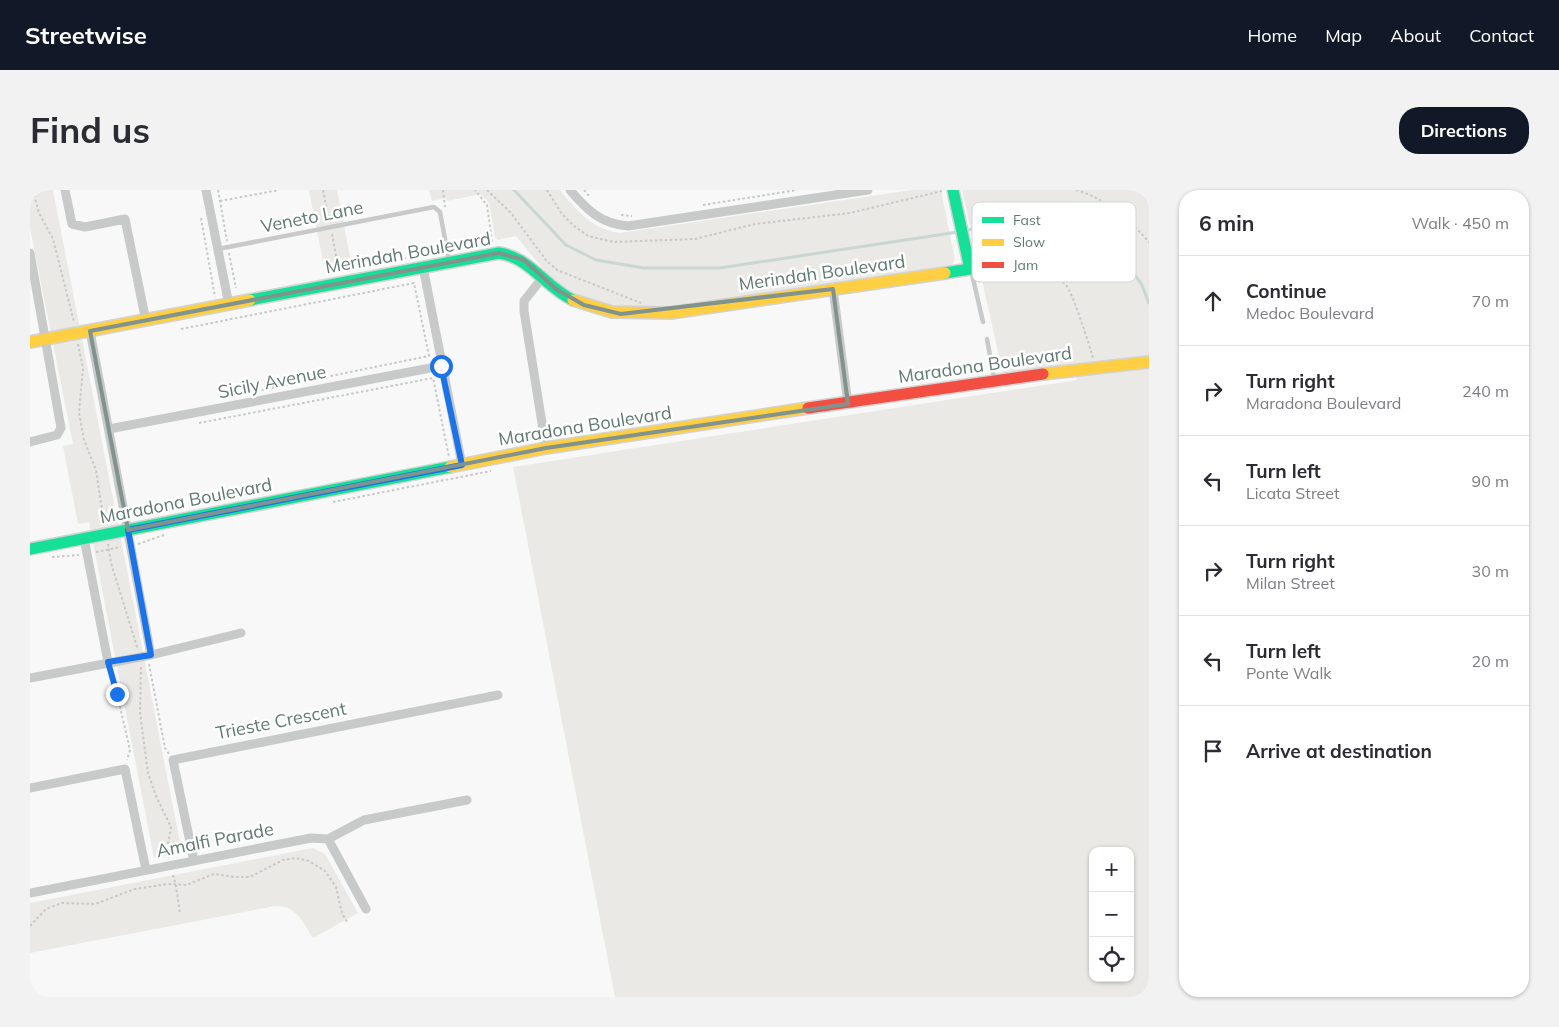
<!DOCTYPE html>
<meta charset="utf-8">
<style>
body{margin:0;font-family:Mulish,sans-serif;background:#f2f2f3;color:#2b2b33}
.controls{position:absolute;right:15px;bottom:15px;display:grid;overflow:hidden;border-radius:10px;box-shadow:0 1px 4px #0004}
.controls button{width:45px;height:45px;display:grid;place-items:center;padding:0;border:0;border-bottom:1px solid #e1e1e2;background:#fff;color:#2b2b33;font:25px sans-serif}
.stop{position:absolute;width:15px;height:15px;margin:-11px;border:4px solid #1a73e8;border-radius:50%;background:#fff}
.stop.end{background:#1a73e8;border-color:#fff;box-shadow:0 1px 5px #0008}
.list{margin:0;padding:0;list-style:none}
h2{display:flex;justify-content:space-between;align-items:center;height:65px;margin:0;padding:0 20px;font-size:21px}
h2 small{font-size:16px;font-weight:400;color:#7c7c81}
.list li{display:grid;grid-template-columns:32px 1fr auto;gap:15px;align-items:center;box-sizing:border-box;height:90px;padding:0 20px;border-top:1px solid #e1e1e2}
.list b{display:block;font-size:19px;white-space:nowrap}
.list p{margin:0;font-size:16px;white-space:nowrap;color:#7c7c81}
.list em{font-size:16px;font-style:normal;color:#7c7c81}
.icon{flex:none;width:28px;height:28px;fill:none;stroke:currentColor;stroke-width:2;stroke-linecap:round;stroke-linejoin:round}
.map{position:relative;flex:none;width:1119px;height:807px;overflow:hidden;border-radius:20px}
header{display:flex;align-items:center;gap:30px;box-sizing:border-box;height:70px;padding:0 25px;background:#111827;color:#fff}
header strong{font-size:24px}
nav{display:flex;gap:28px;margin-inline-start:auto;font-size:18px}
.intro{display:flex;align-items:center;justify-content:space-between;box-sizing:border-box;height:120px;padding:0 30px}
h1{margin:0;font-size:35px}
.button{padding:12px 22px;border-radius:20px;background:#111827;color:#fff;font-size:18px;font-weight:700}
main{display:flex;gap:30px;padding:0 30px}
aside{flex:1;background:#fff;border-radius:20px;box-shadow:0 1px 4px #0004}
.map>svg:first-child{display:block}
</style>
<header>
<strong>Streetwise</strong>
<nav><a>Home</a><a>Map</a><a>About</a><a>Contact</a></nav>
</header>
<div class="intro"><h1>Find us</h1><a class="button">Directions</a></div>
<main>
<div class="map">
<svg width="1119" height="807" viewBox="0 0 1119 807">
<rect width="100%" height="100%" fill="#f8f8f8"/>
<path fill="#eae9e5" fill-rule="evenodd" d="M0 0H23L152 663 124 668 59 332 48 334 33 256 43 254 0 38Z
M279 0H307L322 77 295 82Z
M399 0H530C547 21 562 39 590 43L882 0H911L925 70 922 75 605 122C591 119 577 118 563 113 529 102 508 73 486 46L468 50 465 47 459 13 451 4 417 11 416 8 402 11Z
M932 0H1119V807H585L483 277 1047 190 1045 180 974 189ZM1063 661H1100V788H1063Z
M283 658 295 664 328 723 283 748C273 732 266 715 245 716L0 763V713Z"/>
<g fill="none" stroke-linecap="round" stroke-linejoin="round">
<path stroke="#cad6d1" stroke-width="3" d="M484 0 536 55 566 70 614 78H690L928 42
M934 41C952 37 972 31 990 30 1026 29 1091 63 1110 92 1114 98 1116 107 1119 113"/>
<g stroke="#d2d3d3" stroke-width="14">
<path id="fast" d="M915 83 940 79 923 0
M220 110 469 63C501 68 515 97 543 110
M0 359 420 277"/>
</g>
<g stroke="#d2d3d3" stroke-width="14">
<path id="slow" d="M543 110 582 122 641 123 915 83
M0 152 220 110
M1013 184 1119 172
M420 277 516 258 778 218"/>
</g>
<g stroke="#d2d3d3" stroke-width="14">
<path id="jam" d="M778 218 1013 184"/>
</g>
<path stroke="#c5c8c7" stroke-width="2" stroke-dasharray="2.5 2.5" stroke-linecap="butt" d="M3 0 9 23 23 49 44 132
M188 0 197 51
M293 0 299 32
M413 0 415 17
M457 0 481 23 516 70 527 80 611 113
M517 0 532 24 544 36 558 46 583 52 665 49 725 34 820 23 912 1
M554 0 560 7
M1046 0C1075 8 1100 30 1119 52
M190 11 249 0
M673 15 767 0
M591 25 602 26
M171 28 185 107
M302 44 309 82
M422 59 462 51 457 15 445 0
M199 63 206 98
M339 76 410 61
M951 77C979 73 1014 74 1036 95 1042 101 1060 157 1063 168
M151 139 384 93 399 166 217 203
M48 154 53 178 49 223 54 250 66 280 74 334
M169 233 403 188 419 267
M303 312 461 281
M78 354 81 373 108 460
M108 354 134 345
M66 362 91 357
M22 367 49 365
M119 474 135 558 139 564
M111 477 110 523 118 583 126 606 141 637 137 660 139 668
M82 482 100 560 97 570
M143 685 146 696 150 724
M0 736 16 719 32 713 65 714 105 699 138 694 156 695 184 684 204 687H220L253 670 266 668 279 671 295 681 306 697 312 723 317 732"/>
<path stroke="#c8c9c9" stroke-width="4.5" d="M188 59 404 17 410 22 419 71
M941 80 953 132
M957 149 964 188"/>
<path stroke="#c8c9c9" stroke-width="9" d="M35 0 42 34 55 37 95 29 116 131
M176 0 199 115
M540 0C557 20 571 34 598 36L838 0
M0 63 31 238 27 245 0 252
M393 77 432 275
M513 87 494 111V121L516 258
M803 99 818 214
M60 141 121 465
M79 239 411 176
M54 348 78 472
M0 488 121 465 211 443
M0 598 95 579 116 680
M298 649 334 630 437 610
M164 671 143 570 468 505
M0 703 281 648 298 649 336 719"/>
<use href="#fast" stroke="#16e098" stroke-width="11"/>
<use href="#slow" stroke="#ffcf43" stroke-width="11"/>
<use href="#jam" stroke="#f24e42" stroke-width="11"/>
</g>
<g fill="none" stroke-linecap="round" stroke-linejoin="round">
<path stroke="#1a73e8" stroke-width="6" d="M87 504 78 472 121 465 98 340 432 275 411 176"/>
</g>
<path fill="none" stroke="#81938e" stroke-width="4" stroke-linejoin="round" d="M469 63 494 70 526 99 554 115 591 124 803 99 818 214 516 258 98 340 60 141Z"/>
<g text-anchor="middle" stroke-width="5" stroke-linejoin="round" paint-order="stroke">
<g font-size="18" fill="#617972" stroke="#fff">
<text transform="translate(282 27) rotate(-11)" y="6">Veneto Lane</text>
<text transform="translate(378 63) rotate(-10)" y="6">Merindah Boulevard</text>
<text transform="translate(792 83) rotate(-8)" y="6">Merindah Boulevard</text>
<text transform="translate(955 175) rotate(-8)" y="6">Maradona Boulevard</text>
<text transform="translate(242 192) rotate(-11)" y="6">Sicily Avenue</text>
<text transform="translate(555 236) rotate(-9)" y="6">Maradona Boulevard</text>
<text transform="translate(156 311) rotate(-11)" y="6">Maradona Boulevard</text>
<text transform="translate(251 531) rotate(-11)" y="6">Trieste Crescent</text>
<text transform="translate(185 650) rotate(-11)" y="6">Amalfi Parade</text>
</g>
</g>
<rect x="942" y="12" width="164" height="80" rx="8" fill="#fff" stroke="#d0d7d5" stroke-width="1"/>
<rect x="952" y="27" width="22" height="6" fill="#16e098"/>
<rect x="952" y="49" width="22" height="7" fill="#ffcf43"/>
<rect x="952" y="72" width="22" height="6" fill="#f24e42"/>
<g font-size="14" fill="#617972">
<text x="983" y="35">Fast</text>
<text x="983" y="57">Slow</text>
<text x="983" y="80">Jam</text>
</g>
</svg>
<div class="controls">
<button>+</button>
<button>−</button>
<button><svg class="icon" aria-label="locate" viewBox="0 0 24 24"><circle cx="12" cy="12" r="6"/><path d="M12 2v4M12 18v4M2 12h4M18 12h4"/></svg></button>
</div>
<div class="stop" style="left:411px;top:176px"></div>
<div class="stop end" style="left:87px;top:504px"></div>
</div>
<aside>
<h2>6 min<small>Walk · 450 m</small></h2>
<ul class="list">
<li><svg class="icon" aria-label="ahead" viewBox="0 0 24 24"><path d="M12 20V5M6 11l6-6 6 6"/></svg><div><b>Continue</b><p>Medoc Boulevard</p></div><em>70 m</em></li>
<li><svg class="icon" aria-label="right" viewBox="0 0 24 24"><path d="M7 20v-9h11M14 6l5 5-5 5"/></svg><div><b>Turn right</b><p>Maradona Boulevard</p></div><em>240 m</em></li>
<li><svg class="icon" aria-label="left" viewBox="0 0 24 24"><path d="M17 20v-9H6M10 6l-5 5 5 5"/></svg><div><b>Turn left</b><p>Licata Street</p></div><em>90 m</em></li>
<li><svg class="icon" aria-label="right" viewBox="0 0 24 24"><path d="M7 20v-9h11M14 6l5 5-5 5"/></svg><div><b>Turn right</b><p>Milan Street</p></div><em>30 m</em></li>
<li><svg class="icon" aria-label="left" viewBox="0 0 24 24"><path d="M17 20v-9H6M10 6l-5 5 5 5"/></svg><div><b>Turn left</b><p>Ponte Walk</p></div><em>20 m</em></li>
<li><svg class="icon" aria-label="arrive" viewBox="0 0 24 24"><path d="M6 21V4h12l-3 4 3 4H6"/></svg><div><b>Arrive at destination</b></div></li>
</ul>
</aside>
</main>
